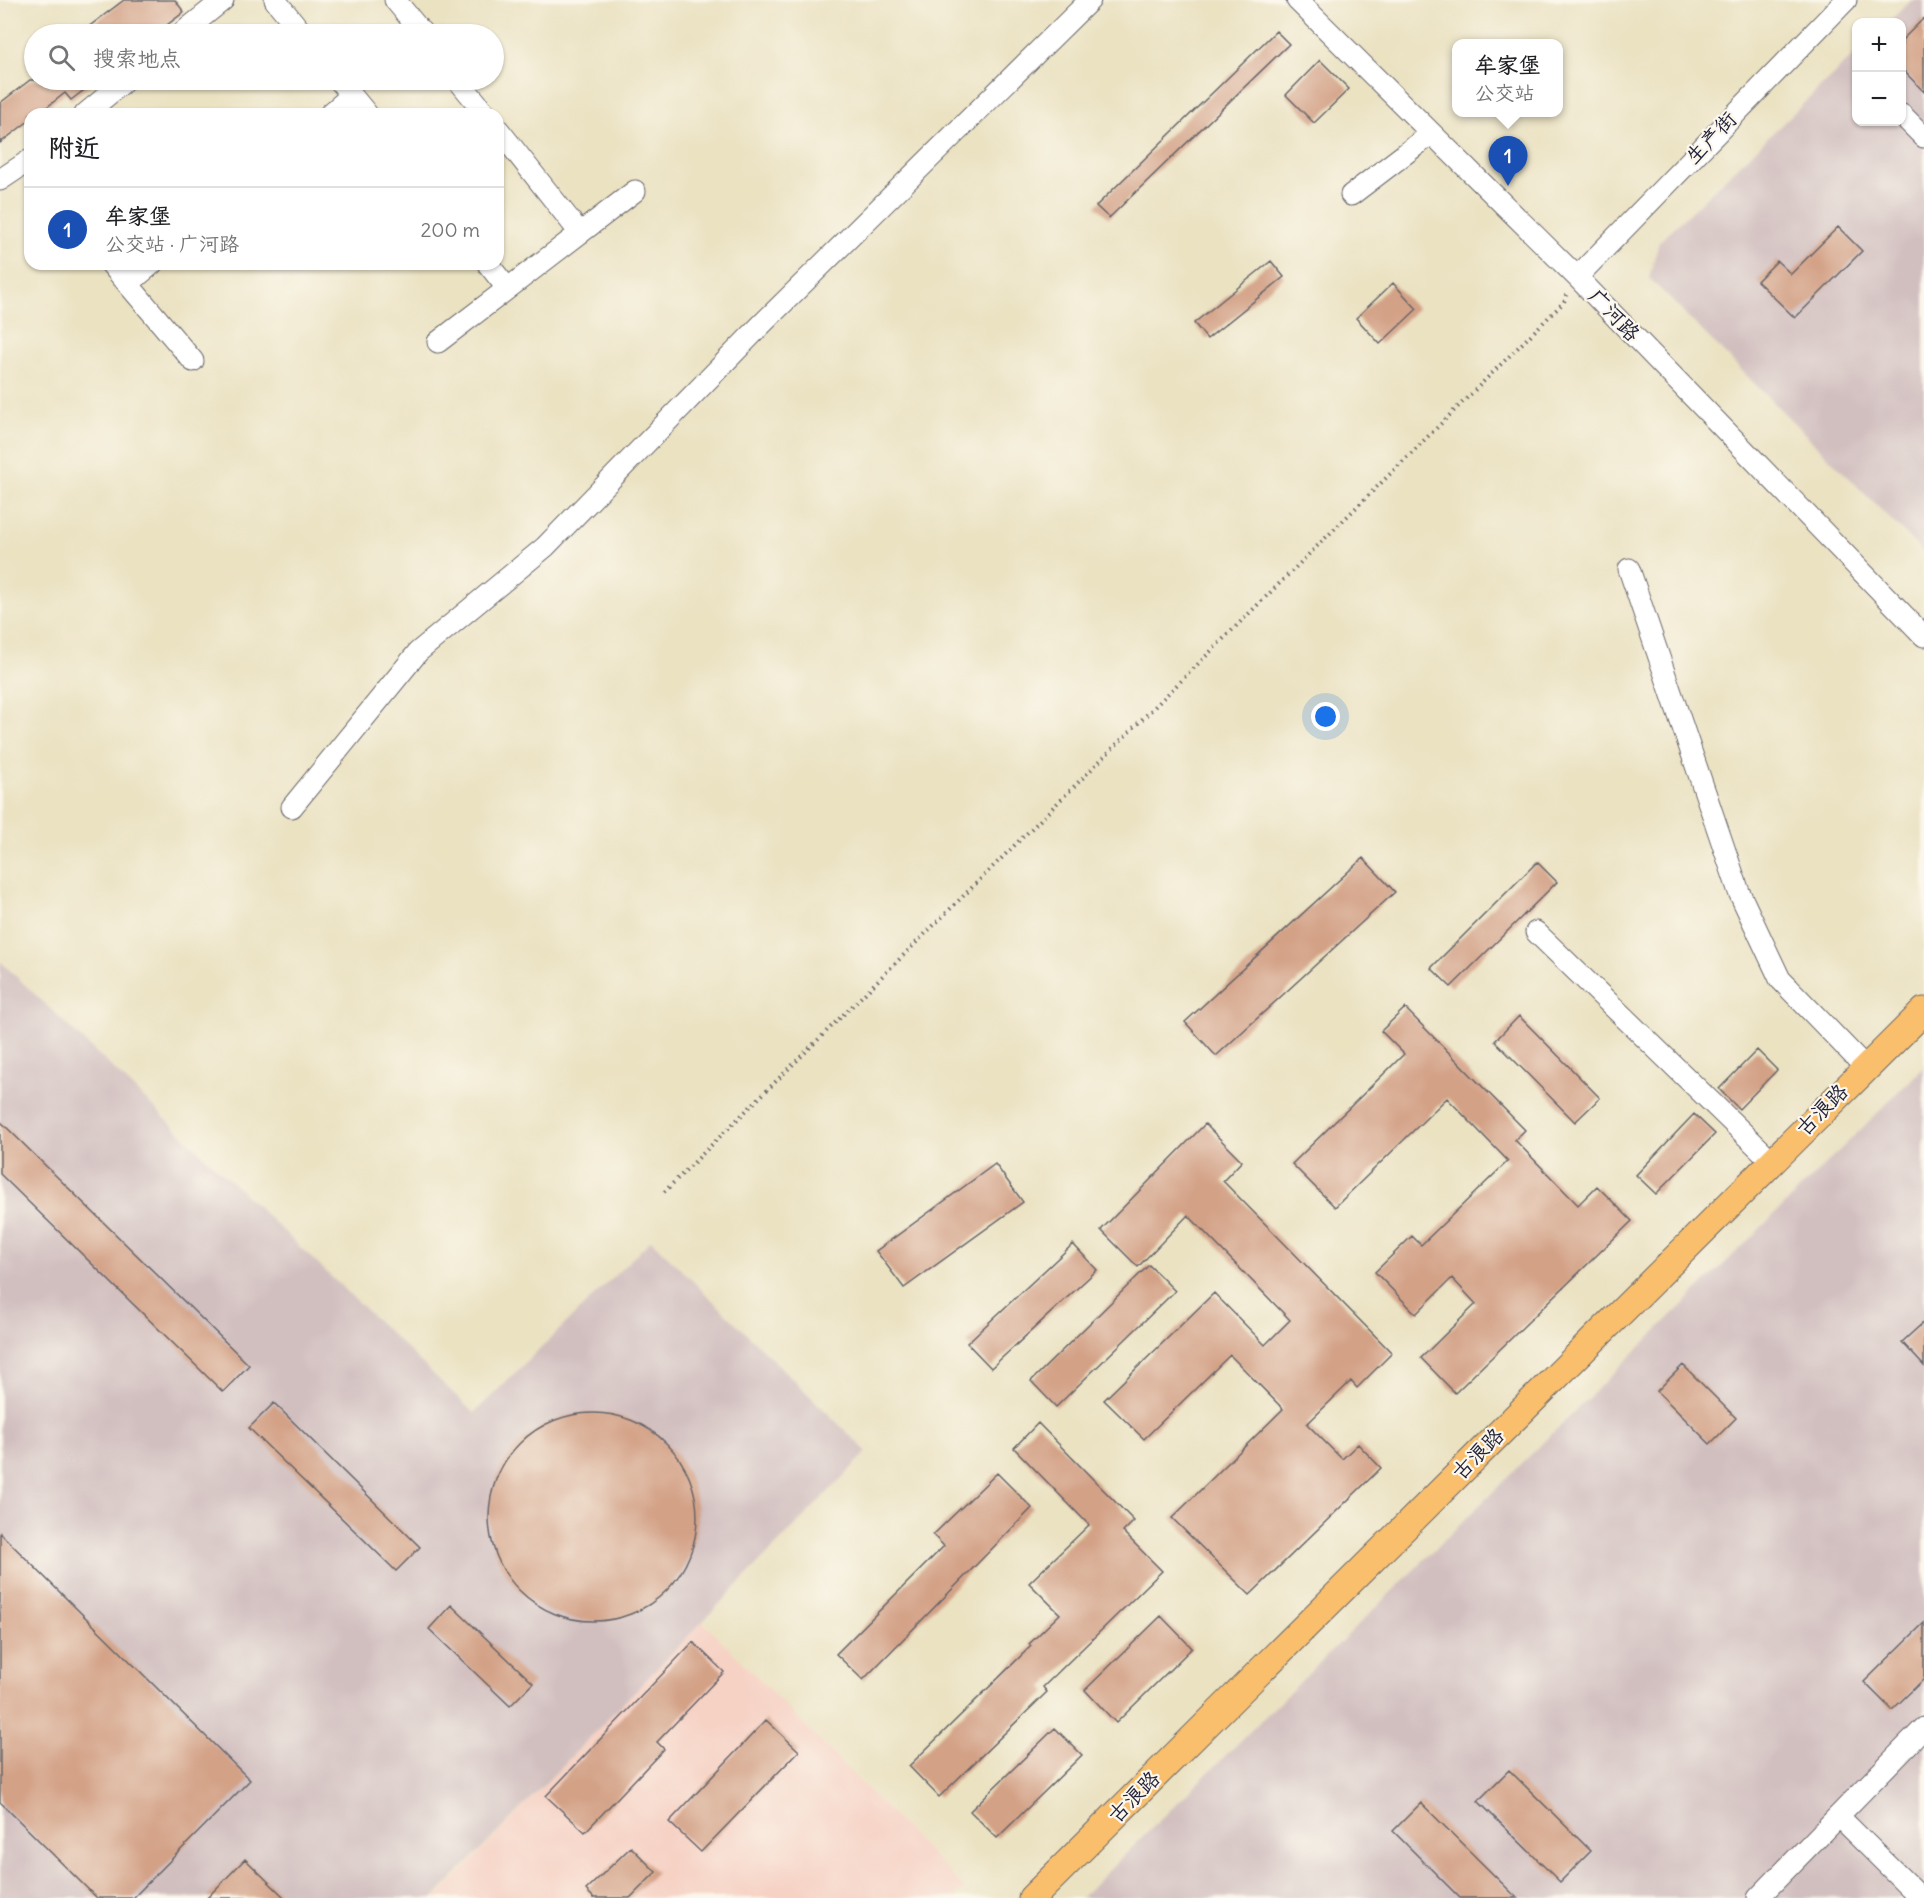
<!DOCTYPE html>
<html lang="zh">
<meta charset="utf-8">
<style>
body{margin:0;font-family:Delius,"LXGW WenKai TC",sans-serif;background:#f2f2f2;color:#202124}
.controls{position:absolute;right:18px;top:18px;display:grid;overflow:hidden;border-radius:12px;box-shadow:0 2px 4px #0004}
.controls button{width:54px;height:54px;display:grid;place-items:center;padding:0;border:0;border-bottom:2px solid #e0e0e0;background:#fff;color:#202124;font:30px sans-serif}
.you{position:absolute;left:1326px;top:717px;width:21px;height:21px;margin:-15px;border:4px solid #fff;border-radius:50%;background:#1a73e8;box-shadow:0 0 0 9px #1a73e833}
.badge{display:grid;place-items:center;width:39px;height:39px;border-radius:50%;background:#ea580c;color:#fff;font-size:20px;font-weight:700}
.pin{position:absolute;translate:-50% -50px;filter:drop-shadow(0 2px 3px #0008)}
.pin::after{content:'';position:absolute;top:32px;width:21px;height:18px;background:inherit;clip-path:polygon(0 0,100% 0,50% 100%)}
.popup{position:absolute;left:1452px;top:39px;width:111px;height:78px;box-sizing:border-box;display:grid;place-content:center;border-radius:12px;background:#fff;filter:drop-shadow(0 2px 4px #0005);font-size:20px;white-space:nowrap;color:#757577}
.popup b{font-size:22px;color:#202124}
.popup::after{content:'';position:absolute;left:50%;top:100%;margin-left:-12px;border:12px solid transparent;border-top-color:#fff}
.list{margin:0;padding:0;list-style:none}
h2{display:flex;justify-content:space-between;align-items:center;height:78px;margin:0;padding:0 24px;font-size:26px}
h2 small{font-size:20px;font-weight:400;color:#757577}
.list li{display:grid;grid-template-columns:39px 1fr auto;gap:18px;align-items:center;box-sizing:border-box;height:84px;padding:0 24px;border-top:2px solid #e0e0e0}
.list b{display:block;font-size:22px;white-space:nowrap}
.list p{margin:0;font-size:20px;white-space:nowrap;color:#757577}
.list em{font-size:20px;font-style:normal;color:#757577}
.icon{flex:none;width:33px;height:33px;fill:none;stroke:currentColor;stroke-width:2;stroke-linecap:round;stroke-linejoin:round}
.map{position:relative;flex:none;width:1924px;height:1898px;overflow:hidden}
.search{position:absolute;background:#fff;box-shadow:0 2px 4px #0004;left:24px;top:24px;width:480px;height:66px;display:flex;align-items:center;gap:15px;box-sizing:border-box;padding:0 21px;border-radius:33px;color:#757577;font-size:22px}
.panel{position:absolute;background:#fff;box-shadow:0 2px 4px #0004;left:24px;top:108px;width:480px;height:162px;border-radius:18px}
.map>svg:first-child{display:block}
</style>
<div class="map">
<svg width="1924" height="1898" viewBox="0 0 1924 1898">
<rect width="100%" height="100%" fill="#fbf7ec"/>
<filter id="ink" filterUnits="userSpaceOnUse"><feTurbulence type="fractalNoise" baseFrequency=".0167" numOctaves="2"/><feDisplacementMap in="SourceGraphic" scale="12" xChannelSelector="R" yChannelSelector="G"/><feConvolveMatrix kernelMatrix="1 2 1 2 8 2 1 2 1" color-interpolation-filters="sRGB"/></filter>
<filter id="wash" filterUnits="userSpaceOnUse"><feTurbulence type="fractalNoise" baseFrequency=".008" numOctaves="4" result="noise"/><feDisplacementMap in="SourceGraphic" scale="24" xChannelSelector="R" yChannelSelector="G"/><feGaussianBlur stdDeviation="1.35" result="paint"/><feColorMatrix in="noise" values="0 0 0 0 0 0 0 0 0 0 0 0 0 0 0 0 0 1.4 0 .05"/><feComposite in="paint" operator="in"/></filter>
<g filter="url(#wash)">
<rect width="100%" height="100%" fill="#ebe2c2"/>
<path fill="#f6d2c5" d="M702 1621 964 1888 953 1898H436Z"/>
<path fill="#d1bfbf" d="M1912 0H1924V553L1649 278 1659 242 1856 53V122H1902V22H1888Z
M0 961 474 1413 651 1240 867 1452 434 1898H0Z
M1924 1067V1898H1081Z"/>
<g id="blocks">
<path fill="#d3a186" d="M124 0H175L184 12 155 34H79Z
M1924 18V92L1902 69V40Z
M1276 31 1289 44 1109 218 1096 206Z
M1320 60 1349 89 1314 123 1286 95Z
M30 80H97L71 100 65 93 38 114H30V120L0 143V103Z
M1838 227 1862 251 1795 318 1757 281 1777 261 1791 274Z
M1271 261 1284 277 1207 339 1194 323Z
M1393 283 1417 309 1380 344 1356 318Z
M1363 858 1395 892 1216 1056 1185 1022Z
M1537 862 1557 882 1451 987 1431 968Z
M1405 1008 1525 1130 1515 1140 1578 1205 1597 1186 1632 1221 1455 1393 1421 1358 1476 1304 1452 1278 1416 1314 1375 1272 1412 1236 1421 1245 1508 1161 1447 1098 1335 1207 1292 1164 1404 1054 1381 1031Z
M1519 1016 1600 1098 1575 1122 1495 1041Z
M1757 1050 1777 1070 1739 1109 1719 1089Z
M1694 1114 1715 1134 1656 1194 1636 1175Z
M0 1121 249 1365 223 1392 0 1174Z
M1205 1124 1242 1161 1223 1181 1392 1353 1357 1388 1351 1381 1307 1424 1342 1459 1358 1444 1381 1468 1250 1595 1172 1518 1283 1409 1230 1355 1144 1439 1104 1400 1214 1293 1265 1345 1290 1320 1188 1215 1138 1267 1101 1230Z
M995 1164 1023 1202 904 1288 876 1251Z
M1073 1244 1097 1270 991 1368 967 1343Z
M1149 1265 1175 1291 1056 1407 1031 1381Z
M1924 1322V1366L1902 1342Z
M1683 1365 1736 1418 1710 1444 1657 1391Z
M274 1403 420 1547 396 1571 249 1428Z
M489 1517a104 104 0 1 1 208 0a104 104 0 1 1-208 0Z
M1038 1423 1134 1521 1123 1532 1162 1571 1043 1687 1047 1692 939 1797 909 1766 1031 1646 1029 1644 1060 1614 1029 1583 1089 1525 1014 1448Z
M997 1473 1032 1508 863 1680 836 1654 944 1546 933 1535Z
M0 1533 250 1780 133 1898H97L0 1802Z
M451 1605 533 1683 510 1706 429 1629Z
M1161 1616 1192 1648 1116 1723 1085 1690Z
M1924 1623V1679L1892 1710 1864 1682Z
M693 1642 724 1672 657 1742 664 1749 585 1832 546 1796Z
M766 1720 799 1751 701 1852 669 1822Z
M1055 1728 1082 1755 997 1838 970 1811Z
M1509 1770 1591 1851 1560 1882 1478 1801Z
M1421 1803 1517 1898H1460L1393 1831Z
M631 1847 656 1872 630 1898H594L586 1890Z
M245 1859 285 1898H207Z"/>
</g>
</g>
<g filter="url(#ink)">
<use href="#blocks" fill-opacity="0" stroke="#68656a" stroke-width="1.5"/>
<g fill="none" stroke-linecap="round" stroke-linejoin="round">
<g stroke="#68656a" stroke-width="23">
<path id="minor" d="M275 0 303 34
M395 0 423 34
M1297 0 1577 277 1924 636
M181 34 223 0
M339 80 367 114
M458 80 486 114
M85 114 126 80
M330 114 352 95
M1902 115 1924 137
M498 129 580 233
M0 180 30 160
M1351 195 1431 134
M111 264 193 361
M488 264 507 288
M1577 277 1846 0
M128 284 152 264
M438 342 635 191
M1629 569 1739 892 1780 979 1865 1067
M292 807 418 652 545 547 763 323 1090 0
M1536 932 1772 1161
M1839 1817 1921 1898
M1758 1898 1924 1728"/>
</g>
<g stroke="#68656a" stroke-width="29">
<path id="major" d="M1032 1898 1924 1011"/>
</g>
<path stroke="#68656a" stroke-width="4" stroke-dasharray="1.5 4.5" stroke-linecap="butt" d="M664 1192 1564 302 1568 293"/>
<use href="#minor" stroke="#fff" stroke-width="21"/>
<use href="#major" stroke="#f9bf6d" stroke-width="27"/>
</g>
</g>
<g text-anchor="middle" stroke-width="4.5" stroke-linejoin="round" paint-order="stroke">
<g font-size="21" fill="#22223b" stroke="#fbf7ec">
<text transform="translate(1711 138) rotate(-46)" y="7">生产街</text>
<text transform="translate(1614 315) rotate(46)" y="7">广河路</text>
<text transform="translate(1822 1110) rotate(-45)" y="7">古浪路</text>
<text transform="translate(1478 1454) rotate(-45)" y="7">古浪路</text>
<text transform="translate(1134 1797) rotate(-45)" y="7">古浪路</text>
</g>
</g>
</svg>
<div class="controls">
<button>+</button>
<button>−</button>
</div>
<div class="you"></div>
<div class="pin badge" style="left:1508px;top:186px;background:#1a4fb4">1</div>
<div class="popup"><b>牟家堡</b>公交站</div>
<div class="search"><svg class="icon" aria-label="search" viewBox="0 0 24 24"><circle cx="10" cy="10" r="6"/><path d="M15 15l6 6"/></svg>搜索地点</div>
<section class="panel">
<h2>附近<small></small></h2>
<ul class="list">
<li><span class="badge" style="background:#1a4fb4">1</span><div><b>牟家堡</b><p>公交站 · 广河路</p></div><em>200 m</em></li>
</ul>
</section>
</div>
